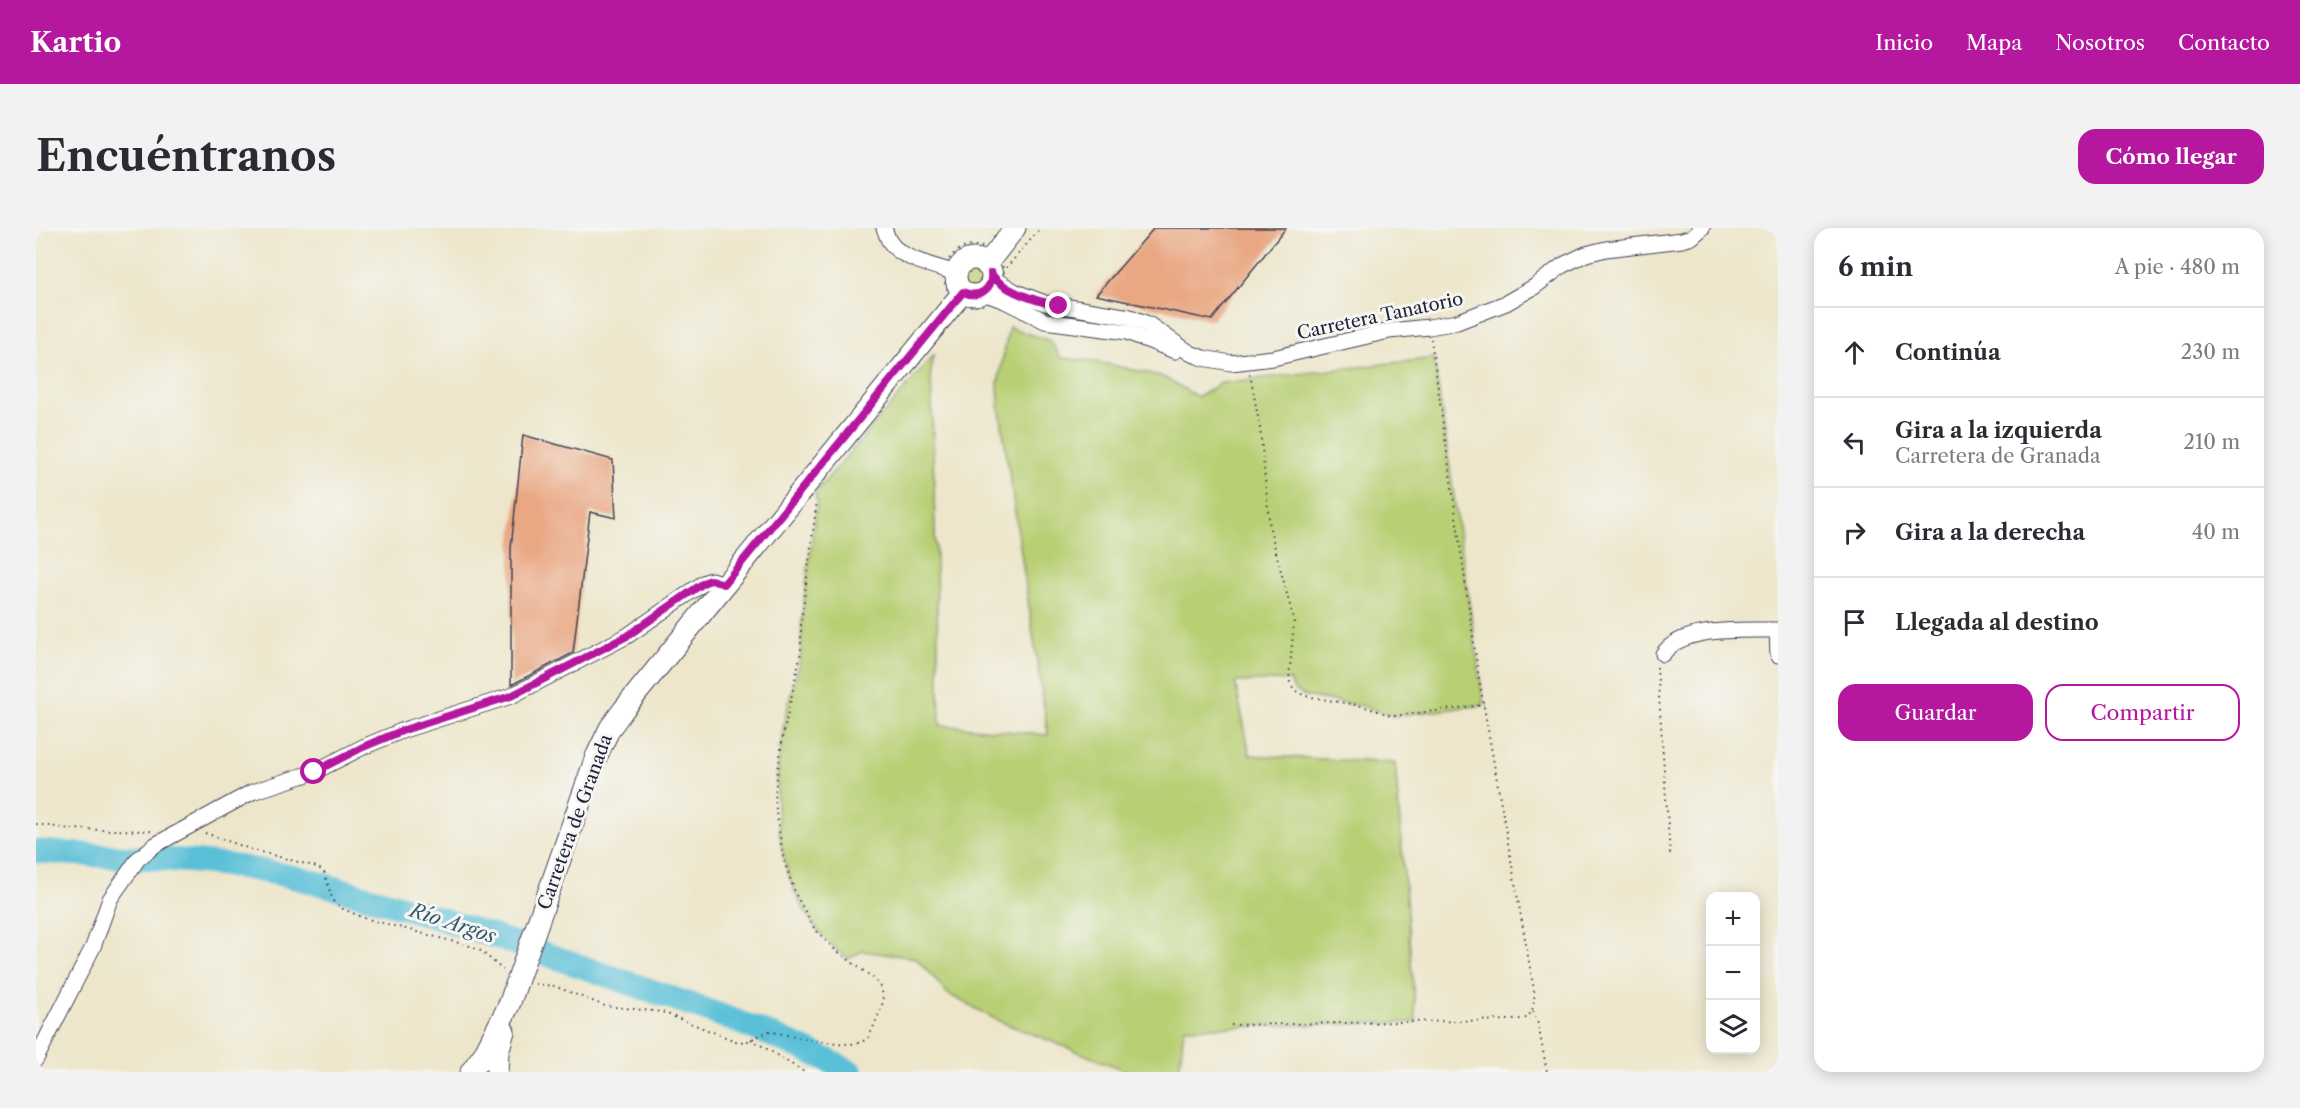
<!DOCTYPE html>
<html lang="es">
<meta charset="utf-8">
<style>
body{margin:0;font-family:"Libre Caslon Text",serif;background:#f2f2f3;color:#2b2b33}
.controls{position:absolute;right:18px;bottom:18px;display:grid;overflow:hidden;border-radius:12px;box-shadow:0 3px 15px #0003}
.controls button{width:54px;height:54px;display:grid;place-items:center;padding:0;border:0;border-bottom:2px solid #e1e1e2;background:#fff;color:#2b2b33;font:30px sans-serif}
.stop{position:absolute;width:18px;height:18px;margin:-14px;border:4px solid #b5179e;border-radius:50%;background:#fff}
.stop.end{background:#b5179e;border-color:#fff;box-shadow:0 2px 6px #0008}
.list{margin:0;padding:0;list-style:none}
h2{display:flex;justify-content:space-between;align-items:center;height:78px;margin:0;padding:0 24px;font-size:26px}
h2 small{font-size:20px;font-weight:400;color:#7c7c81}
.list li{display:grid;grid-template-columns:39px 1fr auto;gap:18px;align-items:center;box-sizing:border-box;height:90px;padding:0 24px;border-top:2px solid #e1e1e2}
.list b{display:block;font-size:22px;white-space:nowrap}
.list p{margin:0;font-size:20px;white-space:nowrap;color:#7c7c81}
.list em{font-size:20px;font-style:normal;color:#7c7c81}
.actions{display:flex;gap:12px;padding:18px 24px}
.actions a{flex:1;padding:14px 0;border:2px solid #b5179e;border-radius:18px;text-align:center;font-size:21px;color:#b5179e}
.actions .main{background:#b5179e;color:#fff}
.icon{flex:none;width:33px;height:33px;fill:none;stroke:currentColor;stroke-width:2;stroke-linecap:round;stroke-linejoin:round}
.map{position:relative;flex:none;width:1742px;height:844px;overflow:hidden;border-radius:18px}
header{display:flex;align-items:center;gap:36px;box-sizing:border-box;height:84px;padding:0 30px;background:#b5179e;color:#fff}
header strong{font-size:28px}
nav{display:flex;gap:33px;margin-inline-start:auto;font-size:21px}
.intro{display:flex;align-items:center;justify-content:space-between;box-sizing:border-box;height:144px;padding:0 36px}
h1{margin:0;font-size:42px}
.button{padding:15px 27px;border-radius:18px;background:#b5179e;color:#fff;font-size:21px;font-weight:700}
main{display:flex;gap:36px;padding:0 36px}
aside{flex:1;background:#fff;border-radius:18px;box-shadow:0 3px 15px #0003}
.map>svg:first-child{display:block}
</style>
<header>
<strong>Kartio</strong>
<nav><a>Inicio</a><a>Mapa</a><a>Nosotros</a><a>Contacto</a></nav>
</header>
<div class="intro"><h1>Encuéntranos</h1><a class="button">Cómo llegar</a></div>
<main>
<div class="map">
<svg width="1742" height="844" viewBox="0 0 1742 844">
<rect width="100%" height="100%" fill="#f6f6f2"/>
<filter id="ink" filterUnits="userSpaceOnUse"><feTurbulence type="fractalNoise" baseFrequency=".0167" numOctaves="2"/><feDisplacementMap in="SourceGraphic" scale="12" xChannelSelector="R" yChannelSelector="G"/><feConvolveMatrix kernelMatrix="1 2 1 2 8 2 1 2 1" color-interpolation-filters="sRGB"/></filter>
<filter id="wash" filterUnits="userSpaceOnUse"><feTurbulence type="fractalNoise" baseFrequency=".008" numOctaves="4" result="noise"/><feDisplacementMap in="SourceGraphic" scale="24" xChannelSelector="R" yChannelSelector="G"/><feGaussianBlur stdDeviation="1.35" result="paint"/><feColorMatrix in="noise" values="0 0 0 0 0 0 0 0 0 0 0 0 0 0 0 0 0 1.4 0 .05"/><feComposite in="paint" operator="in"/></filter>
<g filter="url(#wash)">
<rect width="100%" height="100%" fill="#ede6cb"/>
<path fill="#b8cf73" stroke="#6d7857" stroke-width="1.5" d="M923 49a14 14 0 1 1 28 0a14 14 0 1 1-28 0Z
M973 99 1014 113 1025 130 1057 133 1125 148 1162 169 1185 155 1398 130 1448 477 1357 488 1326 478 1269 468 1258 462 1253 452 1199 454 1214 527 1359 535 1380 794 1148 800 1143 844H1093L963 793 912 766 880 730 826 723 812 731C733 673 732 564 752 477 756 459 763 442 765 424 766 413 765 402 766 392 770 353 776 314 781 274L779 265 898 127 895 143 904 497 1012 507 963 176 962 155Z"/>
<g fill="none" stroke-linecap="round" stroke-linejoin="round">
<path stroke="#5ac0d7" stroke-width="24" d="M0 623C74 630 149 629 222 642 258 648 293 658 328 668 401 688 472 713 544 738 635 770 729 799 815 844"/>
</g>
<g id="blocks">
<path fill="#e9a783" d="M1118 0H1250L1176 92 1060 67Z
M487 207 577 232 580 290 554 284 537 425 475 457V320Z"/>
</g>
</g>
<g filter="url(#ink)">
<use href="#blocks" fill-opacity="0" stroke="#403f51" stroke-width="1.5"/>
<g fill="none" stroke-linecap="round" stroke-linejoin="round">
<g stroke="#403f51" stroke-width="17">
<path id="street" d="M848 0C850 4 851 10 854 14 864 31 902 39 920 45
M955 45 958 51 980 64 1009 75 1094 89 1112 96 1154 125 1167 130 1195 135 1237 130 1353 103 1393 99 1421 94 1470 75 1498 59 1527 37 1550 26 1570 21 1646 12 1656 9 1666 0
M943 66H950L969 73 1009 93 1091 104 1139 123
M1741 402 1742 427
M1627 426C1647 397 1710 403 1742 402
M0 831 57 719 74 671 102 631 119 617 216 564 278 544 327 519 368 502 475 468 591 408 669 354 675 352 689 356"/>
</g>
<g stroke="#403f51" stroke-width="23">
<path id="secondary" d="M920 49a18 18 0 1 1 36 0a18 18 0 1 1-36 0Z
M950 37 979 0
M560 529 574 500 588 481 927 64
M435 844 448 826 473 777
M461 844 462 824 468 803"/>
</g>
<path stroke="#403f51" stroke-width="2" stroke-dasharray="1.5 4.5" stroke-linecap="butt" d="M908 48a30 30 0 1 1 60 0a30 30 0 1 1-60 0Z
M970 40 1005 0
M1214 146 1224 200 1234 301 1258 393 1253 452 1258 462 1269 468 1326 478 1357 488 1448 477
M1621 439 1634 628
M0 596 34 601 115 603
M169 605 214 621 281 639 288 644 297 673 305 680 328 690 434 718 445 723 467 742
M499 756 518 758 569 778 626 784 702 814 712 813 733 803 778 813 813 816 824 815 833 809 846 779 847 768 845 759 837 750 797 720 778 700 760 667 748 633 740 584 739 562 747 508 765 424V394L781 273
M1497 783 1502 796 1511 844
M1195 797 1477 792 1491 790C1498 781 1499 774 1498 762L1443 451 1395 111
M715 811 768 844"/>
<use href="#street" stroke="#fff" stroke-width="15"/>
<use href="#secondary" stroke="#fff" stroke-width="21"/>
<g stroke="#403f51" stroke-width="23" stroke-linecap="butt">
<path id="secondary-bridge" d="M473 777 560 529"/>
</g>
<use href="#secondary-bridge" stroke="#fff" stroke-width="21"/>
</g>
</g>
<g fill="none" stroke-linecap="round" stroke-linejoin="round" filter="url(#ink)">
<path stroke="#b5179e" stroke-width="8" d="M278 544 327 519 368 502 475 468 591 408 669 354 675 352 688 356 927 64C942 71 957 62 955 45 965 63 1004 74 1023 78"/>
</g>
<g text-anchor="middle" stroke-width="6" stroke-linejoin="round" paint-order="stroke">
<g font-size="18" fill="#22223b" stroke="#f6f6f2">
<text transform="translate(1344 88) rotate(-12)" y="6">Carretera Tanatorio</text>
<text transform="translate(539 594) rotate(-70)" y="6">Carretera de Granada</text>
</g>
<g font-size="20" font-style="italic" fill="#365972" stroke="#f6f6f2">
<text transform="translate(417 695) rotate(18)" y="7">Río Argos</text>
</g>
</g>
</svg>
<div class="controls">
<button>+</button>
<button>−</button>
<button><svg class="icon" aria-label="layers" viewBox="0 0 24 24"><path d="M12 4l9 5-9 5-9-5zM3 14l9 5 9-5"/></svg></button>
</div>
<div class="stop" style="left:278px;top:544px"></div>
<div class="stop end" style="left:1023px;top:78px"></div>
</div>
<aside>
<h2>6 min<small>A pie · 480 m</small></h2>
<ul class="list">
<li><svg class="icon" aria-label="ahead" viewBox="0 0 24 24"><path d="M12 20V5M6 11l6-6 6 6"/></svg><div><b>Continúa</b></div><em>230 m</em></li>
<li><svg class="icon" aria-label="left" viewBox="0 0 24 24"><path d="M17 20v-9H6M10 6l-5 5 5 5"/></svg><div><b>Gira a la izquierda</b><p>Carretera de Granada</p></div><em>210 m</em></li>
<li><svg class="icon" aria-label="right" viewBox="0 0 24 24"><path d="M7 20v-9h11M14 6l5 5-5 5"/></svg><div><b>Gira a la derecha</b></div><em>40 m</em></li>
<li><svg class="icon" aria-label="arrive" viewBox="0 0 24 24"><path d="M6 21V4h12l-3 4 3 4H6"/></svg><div><b>Llegada al destino</b></div></li>
</ul>
<div class="actions"><a class="main">Guardar</a><a>Compartir</a></div>
</aside>
</main>
